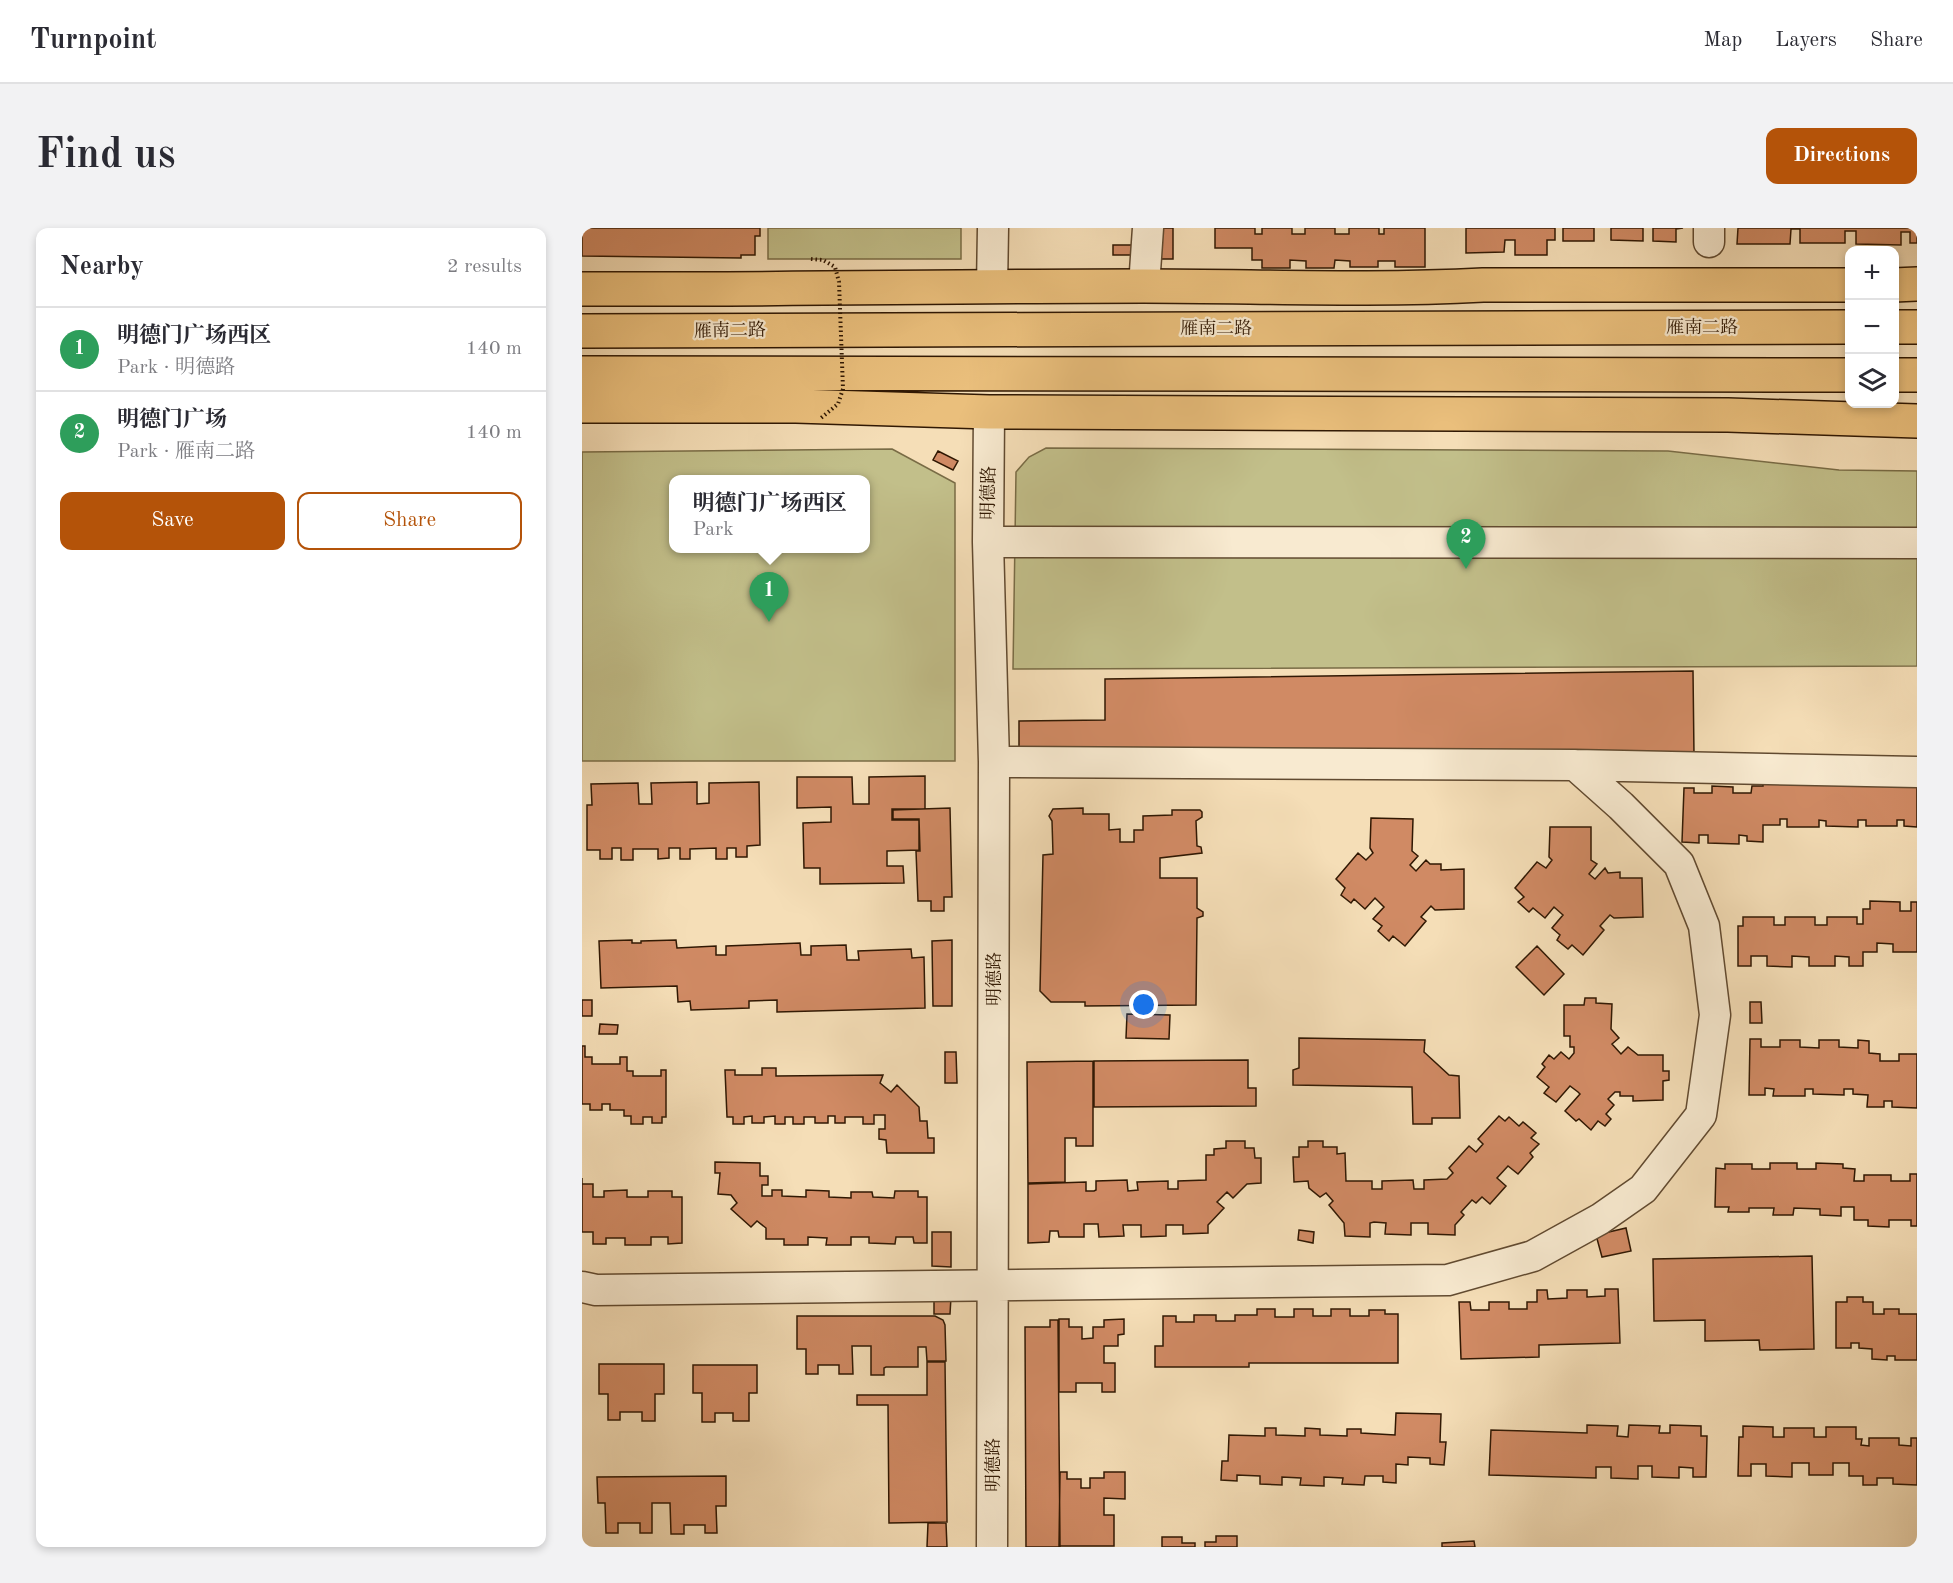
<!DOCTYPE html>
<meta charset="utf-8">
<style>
body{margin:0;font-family:"Old Standard TT","Noto Serif SC",serif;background:#f2f2f3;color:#2b2b33}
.controls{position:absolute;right:18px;top:18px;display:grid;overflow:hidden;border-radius:12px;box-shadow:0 3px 9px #0003}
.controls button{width:54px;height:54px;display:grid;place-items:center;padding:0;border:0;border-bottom:2px solid #e1e1e2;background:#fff;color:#2b2b33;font:30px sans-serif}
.you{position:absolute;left:562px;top:777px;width:21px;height:21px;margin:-15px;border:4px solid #fff;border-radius:50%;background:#1a73e8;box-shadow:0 0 0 9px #1a73e833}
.badge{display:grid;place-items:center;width:39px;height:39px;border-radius:50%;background:#b45309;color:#fff;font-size:20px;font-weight:700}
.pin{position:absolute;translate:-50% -50px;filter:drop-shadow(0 2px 3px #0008)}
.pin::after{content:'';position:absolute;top:32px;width:21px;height:18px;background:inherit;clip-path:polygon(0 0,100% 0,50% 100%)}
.popup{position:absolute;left:87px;top:247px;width:201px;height:78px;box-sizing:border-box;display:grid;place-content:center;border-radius:12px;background:#fff;filter:drop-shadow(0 2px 4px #0005);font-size:20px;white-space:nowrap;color:#7c7c81}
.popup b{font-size:22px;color:#2b2b33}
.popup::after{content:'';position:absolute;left:50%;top:100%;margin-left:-12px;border:12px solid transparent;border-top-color:#fff}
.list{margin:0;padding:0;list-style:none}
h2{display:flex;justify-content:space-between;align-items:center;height:78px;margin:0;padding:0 24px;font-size:26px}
h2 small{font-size:20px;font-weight:400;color:#7c7c81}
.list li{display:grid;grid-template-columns:39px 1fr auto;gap:18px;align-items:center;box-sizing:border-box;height:84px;padding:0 24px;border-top:2px solid #e1e1e2}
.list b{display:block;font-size:22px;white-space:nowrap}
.list p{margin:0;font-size:20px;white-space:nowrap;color:#7c7c81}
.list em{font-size:20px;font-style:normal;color:#7c7c81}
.actions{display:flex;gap:12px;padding:18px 24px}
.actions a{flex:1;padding:14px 0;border:2px solid #b45309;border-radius:12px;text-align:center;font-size:21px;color:#b45309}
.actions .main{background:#b45309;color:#fff}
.icon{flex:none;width:33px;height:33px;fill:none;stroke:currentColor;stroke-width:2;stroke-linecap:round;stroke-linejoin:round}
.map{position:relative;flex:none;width:1335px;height:1319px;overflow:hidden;border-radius:12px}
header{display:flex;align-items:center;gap:36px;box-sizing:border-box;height:84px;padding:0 30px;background:#fff;border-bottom:2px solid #e1e1e2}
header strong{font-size:28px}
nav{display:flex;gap:33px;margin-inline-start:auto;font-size:21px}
.intro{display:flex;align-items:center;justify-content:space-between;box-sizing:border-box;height:144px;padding:0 36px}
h1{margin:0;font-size:42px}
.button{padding:15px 27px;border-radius:12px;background:#b45309;color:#fff;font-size:21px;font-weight:700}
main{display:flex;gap:36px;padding:0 36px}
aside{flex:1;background:#fff;border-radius:12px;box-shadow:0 3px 9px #0003}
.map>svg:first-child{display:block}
</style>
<header>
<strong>Turnpoint</strong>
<nav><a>Map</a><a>Layers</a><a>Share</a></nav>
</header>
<div class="intro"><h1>Find us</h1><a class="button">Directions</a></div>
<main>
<aside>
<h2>Nearby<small>2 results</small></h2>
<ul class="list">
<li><span class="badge" style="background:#2e9e5b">1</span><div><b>明德门广场西区</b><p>Park · 明德路</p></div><em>140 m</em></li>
<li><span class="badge" style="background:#2e9e5b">2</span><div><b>明德门广场</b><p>Park · 雁南二路</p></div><em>140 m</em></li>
</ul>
<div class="actions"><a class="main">Save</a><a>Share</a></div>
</aside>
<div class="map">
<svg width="1335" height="1319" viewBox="0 0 1335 1319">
<rect width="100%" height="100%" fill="#f5deb7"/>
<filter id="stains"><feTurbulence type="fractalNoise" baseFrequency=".00333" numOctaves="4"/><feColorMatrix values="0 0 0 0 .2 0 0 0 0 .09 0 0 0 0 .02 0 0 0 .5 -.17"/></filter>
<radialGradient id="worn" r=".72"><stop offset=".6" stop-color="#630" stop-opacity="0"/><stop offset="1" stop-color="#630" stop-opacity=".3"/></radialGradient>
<path fill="#c2bf8a" stroke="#796c46" stroke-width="1.5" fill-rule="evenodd" d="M186 0H379V31H186Z
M464 220 1086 223 1257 242 1335 243V438L431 441 434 244 447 229Z
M310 221 373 255V533H0V224ZM91 252H283V320H91Z"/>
<path fill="#d08a64" stroke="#301803" stroke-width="1.5" d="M0 0H178V8H173V27H159V30L0 28Z
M567 0H591V31H567Z
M633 0H673V6H680V0H710V6H723V0H753V6H767V0H797V6H802V0H843V39H813V33H796V39H768V33L753 32 752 40H724V33L708 32V40H680V32H670V20H633Z
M884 0H973V12H965V27H933V12H923L922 24 884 25Z
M981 0H1012V13H981Z
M1029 0H1061V13L1029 12Z
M1071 0H1101L1094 1V14L1071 13Z
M1156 0H1335V15H1328V4H1319V17L1274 16V3H1263V15H1218V1H1209L1208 16H1155Z
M531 17H563V27H531Z
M356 223 376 233 371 242 351 232Z
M1111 443 1112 527 437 526V493L523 492V451Z
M1335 544V599L1322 598V592H1315V598H1284V592H1276V599L1244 598V593L1237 592V599H1205V591H1198V597H1181V614L1165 613V608L1157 607V616L1126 615V607H1117V615L1100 614 1102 560H1112V565H1130V558L1151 559V565H1169L1170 558H1181V545Z
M343 548V581H310V592H337V622L305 623V638H321L322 655 238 656V640H222L221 595 249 594V579L215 580V549H270L271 576H287V549Z
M115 554V576L127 575V555L177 554 178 617 165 618V629H154V620H145V631H134V620L108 621V631H98V620H87V630L76 631V621H51V632H39V620H30V631H18V622H5V577H10L9 556 56 555 57 576H70L69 555Z
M368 580 370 669H362V683H349V673H336L334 623H338L337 591H311V582Z
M501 580V586H527V602L538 601V614H552V602H561V588L590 587V582H618L620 584V589L614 593 615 618 619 619 620 625 578 630V650H615V680L621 684V688L615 690 614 777 503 778V774H469L458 763 461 627 471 626 470 593 467 588 471 581Z
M789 590 831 591 830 623 836 628 828 637 834 643 844 632 848 636H859V642L882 641V681L853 682 849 678 839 689 844 693 823 718 811 708 807 713 796 703 800 698 791 691 802 679 793 670 783 681 772 671 769 675 759 667 763 660 754 651 776 625 784 632 791 625 788 620Z
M968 599H1009V632L1015 636 1007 646 1013 651 1023 640 1026 645 1038 644V650H1060L1061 689 1032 690 1028 687 1018 698 1022 702 1001 727 990 717 986 721 975 712 978 707 970 700 981 687 972 679 963 690 951 680 947 684 936 674 942 669 933 660 955 634 964 640 970 632 967 629Z
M1288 673 1318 674V683H1329V674H1335V724H1311V716L1295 715V724H1281V738H1267V729L1253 728V738H1227V729L1210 728V739L1185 738V728H1169V738H1156V698H1161V689H1192V697H1203V689H1233V697H1245V689H1275V696H1281V681H1288Z
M50 712V715H59V713L94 712 95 720 134 718V727H144V718L218 715 219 727H229V718L264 717 265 732H277L276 723 329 721 330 730 342 729 343 780 195 784V772L167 773V780L109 782 108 773 96 774 95 758 19 760 17 713Z
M370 712V778H351L350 713Z
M955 718 982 746 962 767 934 739Z
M1003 770H1014V775L1030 776 1029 801 1037 810 1030 816 1039 826 1046 819 1056 827H1081V843H1087V852L1081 853V872L1051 873V868H1038V864H1033L1026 871 1032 877 1024 886 1029 891 1023 898 1016 893 1009 902 997 891 994 893 983 883 998 866 996 864 988 858 974 874 962 865 967 859 955 849 963 839 960 836 967 827 972 831 979 824 987 831 992 825V819H988V808H982V777H1002Z
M0 772H10V788H0Z
M1168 774H1179L1180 795H1168Z
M545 786 588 787 587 811 544 810Z
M18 796 36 797 35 806H17Z
M717 810 843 812 842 824 867 847 877 848 878 890H850V896H831L830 859 711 857V842L717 840Z
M1168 811H1179V819H1198V812H1218V819L1237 820V812H1257V819L1276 820V812L1287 813V825L1298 826V833H1317V826H1335V880L1310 879V873H1302V879H1285L1286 867 1271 866V861H1262V867L1231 866V861H1223V868H1191L1192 861 1183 860V867H1167Z
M0 818H3V829H10V836H38V829H45V843H51V848H79V842H84V889H80V895H70V889H61V896H49V888H42V882H28V876H20V882H8V876H0Z
M363 824H374L375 855H363Z
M666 832V860H674V878L512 879V833Z
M511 833V918H494V910H483V954L446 955 445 834Z
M180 840H194V848L301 847 298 855 309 864 315 857 337 879 338 893H345L346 910H352V925H305L304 912 297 911V901H303V887H292V896H281V889H263V895H253V888H246V895H233V889H222V896H211V889H203V896H193V888L182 889V895H170V888L162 889V896H151V889H145L143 842H153V847H180Z
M917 888 923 893 927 889 937 898 941 894 954 905 949 910 957 916 948 925 951 929 936 946 926 938 915 950 924 958 908 976 900 969 894 975 890 972 879 984 882 987 873 997V1007L846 1006V995H829V1007L803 1006 804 995 792 994 788 995V1009L763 1008 762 995 747 977 751 973 744 965 738 969 727 960 726 953 712 954 711 929H717V919H726V913H741V919H755V926L763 925 764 953H790V961H800V953L831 952 832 961H842V952L865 951 871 945 867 940 887 918 894 924 901 916 896 911Z
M644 913H663V920H672L673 930H679V955L665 956 651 970 645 964 635 974 642 980 626 997V1005L601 1006V997H584V1008L559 1009V997H541L542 1008 517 1009 516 996H502V1009H477L476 1003H468L467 1014 446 1015V956L504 954V963H512L514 962V953L545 952 546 963 556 962 555 954 586 953V961H596V953L624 952V927H632V921L644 920Z
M133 934 178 935V948H186V957H180V968H190V962H200V968L224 969V962L247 963V969L269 970V964H290L291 969 312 970 313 963H336V969H345V1015H332L331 1009H314L313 1016 287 1015V1009H269V1017H244L245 1010 226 1009V1017H202V1011H184V1000L175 993 169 999 149 981 155 975 149 967 136 966 138 945H133Z
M1188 935H1215V941H1234V935L1261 936V940L1273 941 1272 953H1282V947H1309V953H1328V946H1335V998H1329V992H1307V999L1286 998V992H1272V979H1259V988L1238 987V981L1212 980 1211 987H1191L1192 980H1167V984H1146L1147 979H1133L1134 940 1143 941V936H1170V941H1188Z
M0 950V956H11V969H22V963L45 962V969H66V963H90V969H100V1015L86 1016V1009H69V1017H43V1010H24V1016H11V1004H0Z
M1044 1000 1049 1023 1020 1029 1014 1007Z
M717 1002 732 1004 731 1015 716 1012Z
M350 1004H369V1039L350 1038Z
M1230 1028 1232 1121 1178 1122 1177 1112 1123 1113V1092L1072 1093 1071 1031Z
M1023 1061H1036L1038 1115 957 1117V1129L879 1131 877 1074H888L889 1082H907V1074H927V1081H945V1074H955V1062H965L966 1071 985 1070V1062H1005V1069L1023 1068Z
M352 1069H369L368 1086H352Z
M1265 1069H1281V1074H1291V1086H1302V1081H1317V1086H1335V1132H1313V1128H1305V1132L1290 1131V1121L1277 1120V1115H1269V1120H1254V1074H1265Z
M675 1081H693V1089H712V1081H731V1088H749V1081H768V1088H787V1082H803V1086H816V1135H667V1139H573V1118H581V1088H594V1094H612V1087H634V1093H653V1087H675Z
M215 1088H353L361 1092 363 1097 364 1133H345L344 1119H336V1139H304L302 1140V1147H289V1118H270L271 1146H257V1137H236V1146H224V1121H215Z
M477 1091H487V1099H500V1111L511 1110V1099H522V1092L542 1091V1106L536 1107V1118H522V1135H533V1164H520V1155H494V1164H477Z
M468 1092H476L478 1319H444L443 1099H468Z
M345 1134H363L365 1294 307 1295 306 1177H275V1167H345Z
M17 1136H82V1166H73V1193H60V1184H38V1192H26V1166H17Z
M111 1137H175V1165H167V1193H151V1185H133V1194H120V1165H111Z
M814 1185 859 1186 858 1214H864L862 1237 848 1236V1230L826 1229V1237L814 1236V1255L801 1254V1248H783L782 1257 760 1256 761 1250 742 1249V1258L718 1257 719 1250 700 1249V1257L678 1256V1248L655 1247V1253L639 1252 640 1233H646L647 1207 683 1208V1200H694V1207L723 1208V1200L738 1201V1207L765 1208V1201H779V1205L813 1207Z
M1005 1197 1036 1198 1035 1208 1046 1209 1047 1197 1078 1198 1077 1205H1088V1197L1119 1198V1208H1125L1124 1249H1111V1240L1097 1239V1250L1070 1249V1238H1056V1251L1029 1250V1239H1014V1250L907 1247 909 1202 1005 1205Z
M1161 1198 1191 1199V1209H1202V1200H1232V1209H1244V1199H1274V1211H1280L1279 1217 1287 1218V1210H1317V1217L1329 1218V1210H1335V1257L1311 1256V1250H1295V1257H1281V1248H1267V1235H1251V1247H1227V1235H1210V1249L1184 1248V1236H1169V1248H1156L1157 1209H1161Z
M478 1244H485V1251H499V1260H508V1250H522V1244H543V1271L522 1270V1287H532V1318H477Z
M144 1248V1278H134L135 1305H123V1297H102V1306H89L88 1275H70V1305H58V1295H36V1305H24L23 1275H16L15 1249Z
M346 1295H364L365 1319H345Z
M634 1308H655V1319H623V1314H634Z
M580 1309H600V1315H613V1319H580Z
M892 1313 893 1319H860V1315Z"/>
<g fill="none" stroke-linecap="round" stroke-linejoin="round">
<g stroke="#614a30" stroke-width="33">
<path id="minor" d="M1127 0V14
M562 58 566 0
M410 59 411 0
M407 184 406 314 412 534 410 1319
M406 314 1335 315
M412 534 993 537 1335 544
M0 1059 14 1062 866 1052 951 1028 1018 991 1061 961 1119 887 1133 787 1122 698 1097 636 1039 578 993 537"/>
</g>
<g stroke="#301803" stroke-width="36">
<path id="major" d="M1312 57 1335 56
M0 61C187 62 374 58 562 58 675 58 788 63 901 57H1268
M1312 99H1335
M0 103 1268 99
M0 145 1268 147
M1312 147H1335
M0 178H214L407 184 1146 187 1335 193"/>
</g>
<use href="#minor" stroke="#f8ead0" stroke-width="30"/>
<use href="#major" stroke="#eabf7c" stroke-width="33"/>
<path stroke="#301803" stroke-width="4" stroke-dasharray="1.5 3" stroke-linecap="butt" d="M229 31 241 32 253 39 257 54 261 161 256 176 239 190"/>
</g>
<g text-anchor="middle" stroke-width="4.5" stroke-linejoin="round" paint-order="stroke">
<g font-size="18" fill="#301803" stroke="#f8ead0">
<text x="1120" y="105">雁南二路</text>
<text x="634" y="106">雁南二路</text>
<text transform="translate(148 102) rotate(-1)" y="6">雁南二路</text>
<text transform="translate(406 265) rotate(-89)" y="6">明德路</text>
<text transform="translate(412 751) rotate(-90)" y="6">明德路</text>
<text transform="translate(411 1237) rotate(-90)" y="6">明德路</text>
</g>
</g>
<rect width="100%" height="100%" filter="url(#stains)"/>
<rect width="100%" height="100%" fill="url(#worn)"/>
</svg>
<div class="controls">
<button>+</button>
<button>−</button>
<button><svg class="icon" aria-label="layers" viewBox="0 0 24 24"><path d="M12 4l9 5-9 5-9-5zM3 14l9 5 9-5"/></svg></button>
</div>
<div class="you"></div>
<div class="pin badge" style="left:187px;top:394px;background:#2e9e5b">1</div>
<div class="popup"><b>明德门广场西区</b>Park</div>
<div class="pin badge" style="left:884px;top:341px;background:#2e9e5b">2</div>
</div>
</main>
